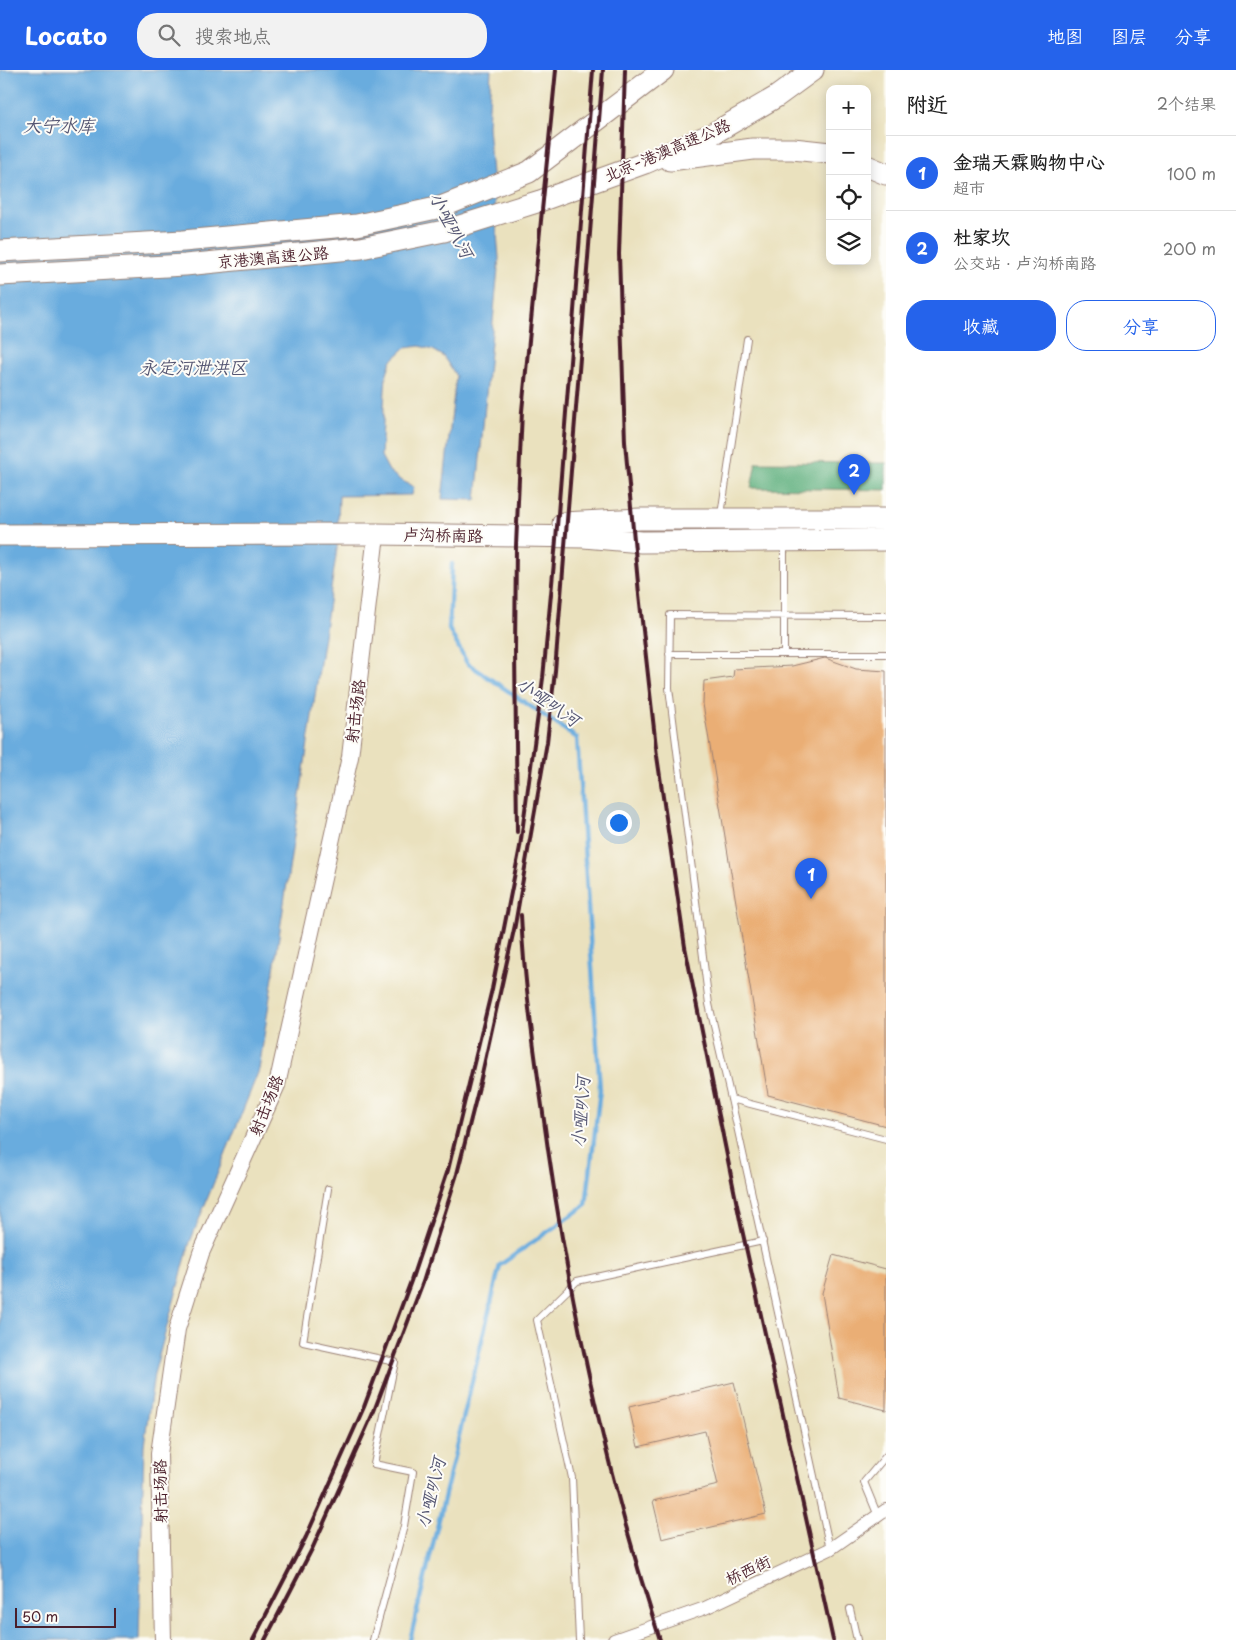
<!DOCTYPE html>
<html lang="zh">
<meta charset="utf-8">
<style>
body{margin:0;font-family:"Playpen Sans","LXGW WenKai TC",sans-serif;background:#f2f2f2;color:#222}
.controls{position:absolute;right:15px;top:15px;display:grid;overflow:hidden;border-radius:10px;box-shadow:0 2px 12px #0003}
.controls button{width:45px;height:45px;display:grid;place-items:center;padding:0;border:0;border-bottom:1px solid #e0e0e0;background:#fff;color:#222;font:25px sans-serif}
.scale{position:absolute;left:15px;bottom:12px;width:101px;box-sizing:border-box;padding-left:5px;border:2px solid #4a1f2b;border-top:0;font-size:14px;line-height:18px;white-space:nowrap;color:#4a1f2b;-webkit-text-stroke:4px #fdfcf7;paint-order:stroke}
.you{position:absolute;left:618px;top:752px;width:18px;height:18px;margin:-12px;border:4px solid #fff;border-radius:50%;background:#1a73e8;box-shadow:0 0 0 8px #1a73e833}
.badge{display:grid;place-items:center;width:32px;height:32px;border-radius:50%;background:#2563eb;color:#fff;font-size:16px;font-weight:700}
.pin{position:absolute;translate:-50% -41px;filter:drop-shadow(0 1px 2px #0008)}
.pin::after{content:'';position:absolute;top:26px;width:18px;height:15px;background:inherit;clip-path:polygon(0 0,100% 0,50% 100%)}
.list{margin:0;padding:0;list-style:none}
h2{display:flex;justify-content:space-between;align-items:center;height:65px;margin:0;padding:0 20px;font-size:21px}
h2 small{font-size:16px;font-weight:400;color:#767676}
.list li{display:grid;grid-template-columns:32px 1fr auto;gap:15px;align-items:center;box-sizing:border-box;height:75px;padding:0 20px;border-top:1px solid #e0e0e0}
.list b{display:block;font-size:19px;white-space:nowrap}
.list p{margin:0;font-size:16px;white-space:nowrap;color:#767676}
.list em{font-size:16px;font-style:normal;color:#767676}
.actions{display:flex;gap:10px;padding:15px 20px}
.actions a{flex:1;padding:11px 0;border:1px solid #2563eb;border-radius:20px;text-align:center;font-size:18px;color:#2563eb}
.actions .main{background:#2563eb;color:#fff}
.icon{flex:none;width:28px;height:28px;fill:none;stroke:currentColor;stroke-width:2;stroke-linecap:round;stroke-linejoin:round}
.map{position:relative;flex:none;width:886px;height:1570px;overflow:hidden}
header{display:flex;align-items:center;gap:30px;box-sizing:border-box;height:70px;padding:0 25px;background:#2563eb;color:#fff}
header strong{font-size:24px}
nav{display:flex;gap:28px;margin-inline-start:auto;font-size:18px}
.search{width:350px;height:45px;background:#f2f2f2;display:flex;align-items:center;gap:12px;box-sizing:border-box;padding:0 18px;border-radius:20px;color:#767676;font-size:19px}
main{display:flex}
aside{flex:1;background:#fff}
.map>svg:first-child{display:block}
</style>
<header>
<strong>Locato</strong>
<div class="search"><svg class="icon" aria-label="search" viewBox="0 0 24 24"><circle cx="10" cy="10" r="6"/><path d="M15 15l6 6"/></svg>搜索地点</div>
<nav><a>地图</a><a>图层</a><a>分享</a></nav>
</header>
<main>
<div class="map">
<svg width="886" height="1570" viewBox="0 0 886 1570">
<rect width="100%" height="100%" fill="#fdfcf7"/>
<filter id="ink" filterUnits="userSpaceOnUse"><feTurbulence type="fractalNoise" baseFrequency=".02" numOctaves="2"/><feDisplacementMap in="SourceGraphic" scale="10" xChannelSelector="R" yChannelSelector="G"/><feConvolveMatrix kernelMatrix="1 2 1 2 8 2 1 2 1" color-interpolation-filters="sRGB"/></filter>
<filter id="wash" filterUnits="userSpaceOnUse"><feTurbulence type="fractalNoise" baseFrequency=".0096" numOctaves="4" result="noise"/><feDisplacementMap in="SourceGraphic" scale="20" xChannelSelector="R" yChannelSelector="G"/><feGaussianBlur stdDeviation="1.12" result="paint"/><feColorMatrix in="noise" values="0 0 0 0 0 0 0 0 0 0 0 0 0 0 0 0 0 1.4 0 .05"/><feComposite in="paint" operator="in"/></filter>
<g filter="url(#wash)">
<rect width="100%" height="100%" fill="#eae1be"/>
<path fill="#5cae7b" stroke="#536653" d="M756 392 886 393V420L751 418Z"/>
<path fill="#69acde" stroke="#5a6684" d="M0 0H491L488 56 499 188 476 430 442 429 456 306 443 286 433 280 420 276 405 278 391 291 386 306 385 320 381 386 389 401 399 409 414 417 412 425 339 426 337 479 259 1000 190 1172 154 1304 144 1375 139 1570H0Z"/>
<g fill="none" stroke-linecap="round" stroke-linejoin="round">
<path stroke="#69acde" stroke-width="4.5" d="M410 1570 500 1195 586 1135 600 1020 577 668 467 593 449 559 452 494"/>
</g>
<g id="blocks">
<path fill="#eaae75" d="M825 588 856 599 886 601V1056L768 1025 703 634 704 611 733 607 734 599 792 596Z
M833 1185 886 1199V1340L839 1328 822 1223Z
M734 1312 766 1444 662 1469 653 1431 718 1415 705 1361 638 1377 629 1337Z"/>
</g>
</g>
<g filter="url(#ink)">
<use href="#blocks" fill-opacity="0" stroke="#9a8074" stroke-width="1"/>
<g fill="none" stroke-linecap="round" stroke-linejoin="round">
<g stroke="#9a8074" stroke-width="8">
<path id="lane" d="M721 445 747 269
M784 473V584
M669 584H886
M731 1029 886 1069
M328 1119 303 1272 395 1292 374 1394 413 1402 404 1456 373 1570
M878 1446 864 1412 886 1386
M830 1479 731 1029 709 934 669 618 670 545 886 546
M850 1539 857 1570
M579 1570 572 1408 537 1250 577 1211 763 1171"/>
</g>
<g stroke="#9a8074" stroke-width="14">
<path id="street" d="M614 1570 705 1538 830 1479 886 1440"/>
</g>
<g stroke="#9a8074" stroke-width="18">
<path id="secondary" d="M163 1570 159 1384 177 1259 201 1183 277 1015 350 687 376 464"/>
</g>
<g stroke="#9a8074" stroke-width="23">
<path id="highway" d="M670 90 753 79H793L830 83
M867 96 886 104
M0 181 183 171 357 155 441 137 529 102 663 0
M0 205 185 195 361 178 444 161 540 131 645 93 714 63 776 27 813 0
M563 453 640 449H886
M0 465 376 464 584 467 641 472 886 470"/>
</g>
<use href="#lane" stroke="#fff" stroke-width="6"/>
<use href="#street" stroke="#fff" stroke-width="12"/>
<use href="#secondary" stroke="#fff" stroke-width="16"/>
<use href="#highway" stroke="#fff" stroke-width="21"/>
<path stroke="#4a1f2b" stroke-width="4" d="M625 0 619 184 625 372 639 524 657 686 685 877 741 1155 833 1570
M517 762 515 580 516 476 522 341 556 0
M521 845C524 909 533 973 542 1036 566 1217 604 1397 660 1570
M253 1570 306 1467 364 1337 411 1211 448 1100 492 919 520 777 543 608 555 482 593 0
M265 1570 313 1477 374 1341 423 1212 457 1104 480 1013 515 855 547 672 555 601 603 0"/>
</g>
</g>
<g text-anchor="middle" stroke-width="4" stroke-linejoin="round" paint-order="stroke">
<g font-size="16" fill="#4a1f2b" stroke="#fdfcf7">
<text transform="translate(667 80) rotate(-23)" y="6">北京-港澳高速公路</text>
<text transform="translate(273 187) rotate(-5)" y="6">京港澳高速公路</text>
<text transform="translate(443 465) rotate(1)" y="6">卢沟桥南路</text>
<text transform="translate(355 641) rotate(-83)" y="6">射击场路</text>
<text transform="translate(266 1035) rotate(-68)" y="6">射击场路</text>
<text transform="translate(160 1421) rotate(-91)" y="6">射击场路</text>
<text transform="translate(748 1500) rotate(-25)" y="6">桥西街</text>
</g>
<g font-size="18" font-style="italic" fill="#565773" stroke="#fdfcf7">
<text x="59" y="62">大宁水库</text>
<text transform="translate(451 155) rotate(62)" y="6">小哑叭河</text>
<text x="193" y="304">永定河泄洪区</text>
<text transform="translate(548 632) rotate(35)" y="6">小哑叭河</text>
<text transform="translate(581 1042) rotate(-86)" y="6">小哑叭河</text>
<text transform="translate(431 1423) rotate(-76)" y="6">小哑叭河</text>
</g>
</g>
</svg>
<div class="controls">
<button>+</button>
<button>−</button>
<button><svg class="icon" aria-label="locate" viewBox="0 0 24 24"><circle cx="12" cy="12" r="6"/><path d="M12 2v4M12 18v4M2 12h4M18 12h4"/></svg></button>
<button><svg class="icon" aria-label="layers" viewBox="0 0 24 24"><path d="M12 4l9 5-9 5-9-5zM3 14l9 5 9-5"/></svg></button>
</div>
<div class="scale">50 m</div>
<div class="you"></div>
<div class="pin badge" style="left:811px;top:829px">1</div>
<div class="pin badge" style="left:854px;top:425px">2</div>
</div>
<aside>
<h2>附近<small>2个结果</small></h2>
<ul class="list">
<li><span class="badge">1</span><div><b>金瑞天霖购物中心</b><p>超市</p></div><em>100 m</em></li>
<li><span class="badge">2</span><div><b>杜家坎</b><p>公交站 · 卢沟桥南路</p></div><em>200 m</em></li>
</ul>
<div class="actions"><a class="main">收藏</a><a>分享</a></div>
</aside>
</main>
